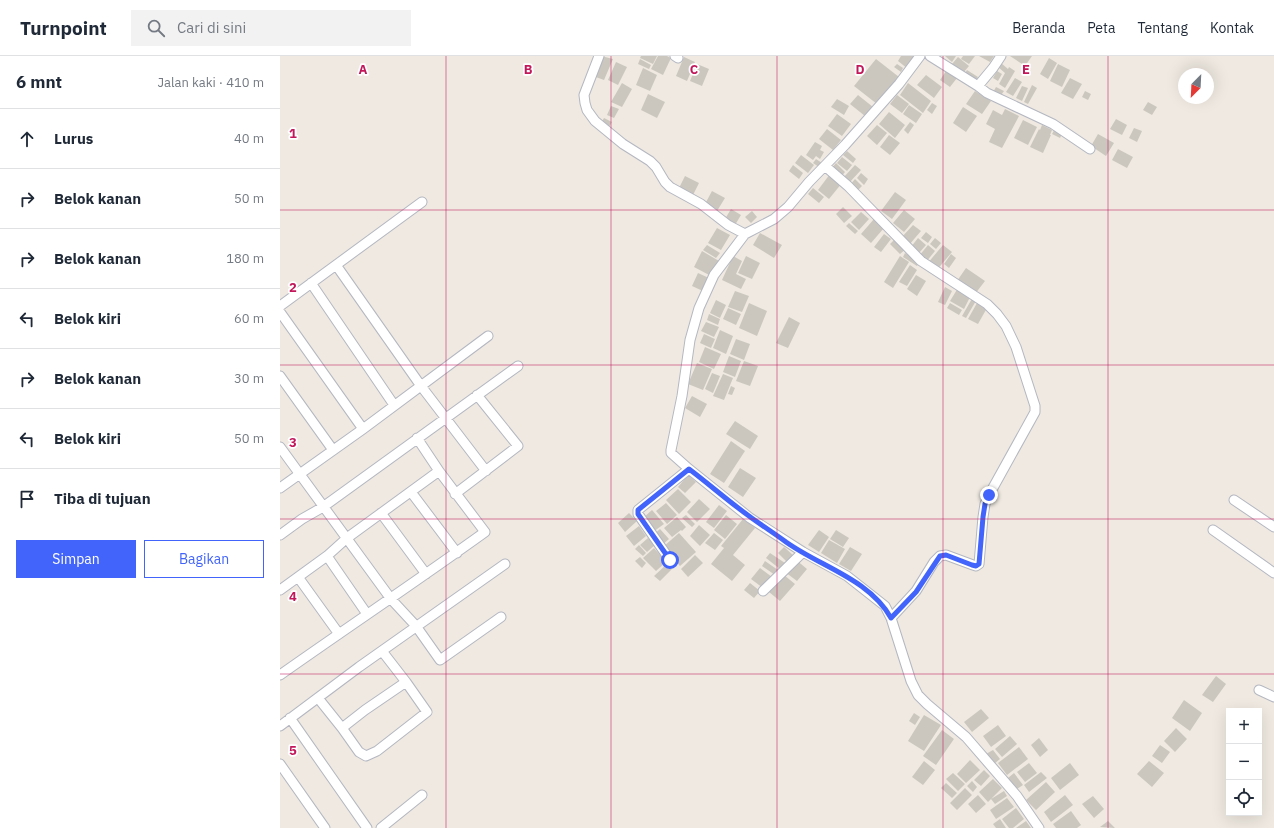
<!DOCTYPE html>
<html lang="id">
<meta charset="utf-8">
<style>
body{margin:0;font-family:"IBM Plex Sans",sans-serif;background:#f2f2f3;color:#1f2937}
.controls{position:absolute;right:12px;bottom:12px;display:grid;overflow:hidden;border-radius:0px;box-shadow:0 4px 16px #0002}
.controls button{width:36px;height:36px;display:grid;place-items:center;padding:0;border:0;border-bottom:1px solid #e0e1e3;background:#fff;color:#1f2937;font:20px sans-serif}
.compass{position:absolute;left:898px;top:12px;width:36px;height:36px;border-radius:50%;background:#fff;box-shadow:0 4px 16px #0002;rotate:204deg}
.stop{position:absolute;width:12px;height:12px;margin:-9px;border:3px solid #4264fb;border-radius:50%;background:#fff}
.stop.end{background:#4264fb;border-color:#fff;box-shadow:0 1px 4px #0008}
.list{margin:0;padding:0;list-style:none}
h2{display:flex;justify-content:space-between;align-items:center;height:52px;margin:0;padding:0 16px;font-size:17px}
h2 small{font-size:13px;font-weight:400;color:#747a83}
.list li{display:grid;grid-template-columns:26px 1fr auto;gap:12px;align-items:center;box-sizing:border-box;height:60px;padding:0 16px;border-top:1px solid #e0e1e3}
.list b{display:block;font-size:15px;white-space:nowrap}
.list em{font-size:13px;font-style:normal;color:#747a83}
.actions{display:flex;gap:8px;padding:12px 16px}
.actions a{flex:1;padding:9px 0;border:1px solid #4264fb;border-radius:0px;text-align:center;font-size:14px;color:#4264fb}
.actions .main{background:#4264fb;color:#fff}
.icon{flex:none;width:22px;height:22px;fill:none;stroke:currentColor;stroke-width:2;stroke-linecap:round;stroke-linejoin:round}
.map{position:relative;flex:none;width:994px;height:772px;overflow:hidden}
header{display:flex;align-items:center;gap:24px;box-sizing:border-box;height:56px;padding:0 20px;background:#fff;border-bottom:1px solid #e0e1e3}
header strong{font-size:19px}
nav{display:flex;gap:22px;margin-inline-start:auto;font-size:14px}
.search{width:280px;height:36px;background:#f2f2f3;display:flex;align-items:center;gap:10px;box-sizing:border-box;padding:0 14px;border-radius:0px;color:#747a83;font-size:15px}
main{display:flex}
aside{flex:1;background:#fff}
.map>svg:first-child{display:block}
</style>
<header>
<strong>Turnpoint</strong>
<div class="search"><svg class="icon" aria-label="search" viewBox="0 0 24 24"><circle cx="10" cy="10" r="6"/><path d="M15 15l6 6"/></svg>Cari di sini</div>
<nav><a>Beranda</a><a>Peta</a><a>Tentang</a><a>Kontak</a></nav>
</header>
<main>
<aside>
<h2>6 mnt<small>Jalan kaki · 410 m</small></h2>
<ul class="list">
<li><svg class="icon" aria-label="ahead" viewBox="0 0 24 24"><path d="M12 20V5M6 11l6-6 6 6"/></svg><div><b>Lurus</b></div><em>40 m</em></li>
<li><svg class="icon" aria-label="right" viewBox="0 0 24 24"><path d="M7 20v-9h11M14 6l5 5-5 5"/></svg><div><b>Belok kanan</b></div><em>50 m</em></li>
<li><svg class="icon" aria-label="right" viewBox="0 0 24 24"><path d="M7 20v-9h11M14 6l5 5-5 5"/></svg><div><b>Belok kanan</b></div><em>180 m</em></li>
<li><svg class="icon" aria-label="left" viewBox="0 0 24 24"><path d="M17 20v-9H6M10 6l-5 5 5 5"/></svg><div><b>Belok kiri</b></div><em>60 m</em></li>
<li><svg class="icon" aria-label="right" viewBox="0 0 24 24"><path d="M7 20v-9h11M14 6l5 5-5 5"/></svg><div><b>Belok kanan</b></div><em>30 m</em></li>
<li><svg class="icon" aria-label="left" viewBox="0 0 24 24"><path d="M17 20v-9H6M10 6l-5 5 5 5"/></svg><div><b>Belok kiri</b></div><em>50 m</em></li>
<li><svg class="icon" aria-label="arrive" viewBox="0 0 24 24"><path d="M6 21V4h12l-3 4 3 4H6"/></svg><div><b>Tiba di tujuan</b></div></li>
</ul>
<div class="actions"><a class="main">Simpan</a><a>Bagikan</a></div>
</aside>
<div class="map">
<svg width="994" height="772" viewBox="0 0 994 772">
<rect width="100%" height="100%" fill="#efe9e1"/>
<path fill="#cbc7bf" d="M321 0 333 3 324 24 313 20Z
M361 0H377L373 8 360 2Z
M378 0H387L391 2 383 19 371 13Z
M621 0H638L628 13 618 5Z
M665 0H676L672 6Z
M683 0H695L689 8 681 3Z
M699 0H714L710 6Z
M730 0H752L745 10Z
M404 1 415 6 407 25 396 20Z
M678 1 689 10 683 17 672 8Z
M769 2 777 7 768 23 760 18Z
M360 3 371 9 369 13 358 8Z
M596 3 619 21 597 48 574 30Z
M336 6 347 11 338 29 328 24Z
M721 7 728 13 729 11 735 15 725 32 719 28 725 17 718 11Z
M417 8 429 13 422 30 410 25Z
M617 8 623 12 621 16 614 11Z
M778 8 790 14 782 31 770 25Z
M363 12 377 19 370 35 356 29Z
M687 14 698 21 696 24 685 17Z
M666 15 677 22 670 31 660 24Z
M717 15 722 18 718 25 713 22Z
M646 19 662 31 654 42 637 29Z
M735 22 742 26 733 40 726 36Z
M790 22 802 28 793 43 781 37Z
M342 27 352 33 342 51 331 46Z
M628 27 651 45 643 57 620 39Z
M752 29 757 32 748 48 744 46Z
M742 30 748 32 742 45 736 42Z
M716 31 724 35 719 42 712 38Z
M695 35 711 45 702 58 686 48Z
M805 35 811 38 808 44 802 41Z
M368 38 385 46 377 62 361 54Z
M578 39 593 51 585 60 570 48Z
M617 39 629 48 622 57 610 48Z
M557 43 569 50 564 59 551 51Z
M868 46 877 51 872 59 863 54Z
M652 47 657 50 652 58 647 54Z
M629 49 642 58 636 67 623 58Z
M331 50 339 53 334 62 327 59Z
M683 51 697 60 686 76 673 67Z
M725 53 739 60 722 92 709 86 715 73 706 68 713 54 722 59Z
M609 56 625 69 615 82 599 68Z
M557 58 571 68 562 80 548 70Z
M324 62 332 66 328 73 320 69Z
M836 63 847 69 842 79 830 73Z
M743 64 757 71 748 89 734 82Z
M630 66 634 69 628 78 624 74Z
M597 69 607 77 597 89 587 80Z
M762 69 772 74 770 79H771L763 97 750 91 759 73 760 74Z
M776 71 783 76 780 82 772 78Z
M854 72 862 75 857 86 849 82Z
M547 73 561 84 553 94 539 83Z
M818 78 834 87 826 100 811 90Z
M609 79 620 87 610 99 600 91Z
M535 86 542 90 540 94 544 96 540 103 536 100 533 104 526 99Z
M838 93 853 101 847 112 832 104Z
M567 95 576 103 573 107 563 99Z
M521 99 534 109 528 117 515 107Z
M562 101 572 109 567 115 557 107Z
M536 103 542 107 539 111 533 107Z
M556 107 565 116 561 121 551 113Z
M513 109 523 117 519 123 509 115Z
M575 109 581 114 569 127 563 122Z
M581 117 588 123 584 129 577 122Z
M550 118 562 127 549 143 538 134Z
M405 120 419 127 413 139 399 132Z
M575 123 582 130 577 135 570 129Z
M533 132 544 141 539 147 528 138Z
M432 135 445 142 437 155 425 148Z
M615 136 626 144 612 163 601 155Z
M563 151 572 160 564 167 556 158Z
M451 153 461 159 455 169 445 163Z
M624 154 635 163 624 176 613 167Z
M472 155 477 161 471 167 465 161Z
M581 156 589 163 579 174 571 166Z
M594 163 604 172 591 187 581 178Z
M569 167 578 175 575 178 566 170Z
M633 169 641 175 629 189 621 182Z
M437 172 450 179 441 194 428 187Z
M646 176 652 181 648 187 641 182Z
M480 177 502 189 494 202 473 189Z
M604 178 611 183 601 196 594 191Z
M617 181 628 191 620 198 610 188Z
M638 182 646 189 639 197 631 191Z
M655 182 661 187 656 193 650 188Z
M427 189 440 197 436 202 423 194Z
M648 189 655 195 646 206 639 200Z
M663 189 672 196 656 215 647 208Z
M422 195 439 205 431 220 414 211Z
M625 197 639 206 637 210 623 201Z
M671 198 676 202 669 212 664 208Z
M453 200 462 205 456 218 466 223 461 233 442 224Z
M466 200 480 207 472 223 458 217Z
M620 200 629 206 613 232 604 226Z
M630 209 637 214 627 230 619 226Z
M686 212 705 225 695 238 677 225Z
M418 217 431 223 425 236 412 230Z
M636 219 646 225 637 240 627 233Z
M665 231 672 235 665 249 658 246Z
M678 232 691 239 684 253 670 245Z
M455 235 469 240 462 256 448 251Z
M693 241 697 243 686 262 682 260Z
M436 244 446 249 440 262 430 257Z
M469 247 487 255 477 280 459 272Z
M670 247 682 254 679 259 667 252Z
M697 247 707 252 698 268 688 263Z
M448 252 461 258 456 269 443 263Z
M429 258 440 263 438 269 427 264Z
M509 261 520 267 508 292 496 287Z
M426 266 439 271 434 281 421 275Z
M440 274 453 280 446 298 433 292Z
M424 278 435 283 431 292 420 287Z
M456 283 470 288 464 304 450 298Z
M425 291 441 298 434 313 419 306Z
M449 300 461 305 455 321 443 316Z
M464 305 478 310 470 330 456 325Z
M417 307 432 313 423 334 408 328Z
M432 317 440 320 433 337 425 333Z
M443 318 453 322 444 344 433 340Z
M451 330 455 332 452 339 448 338Z
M412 340 427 348 420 361 405 352Z
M455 365 478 380 470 393 446 378Z
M451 385 465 395 444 427 430 418Z
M460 412 476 422 463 441 448 431Z
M408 419 416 426 405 437 398 431Z
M398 433 411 446 399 458 386 444Z
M419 443 430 453 417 466 407 456Z
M386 447 397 459 387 468 376 455Z
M439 449 447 455 434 472 426 466Z
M372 454 384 468 373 476 362 463Z
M349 457 357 465 345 476 338 467Z
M406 459 415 468 412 471 402 462Z
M446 459 457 468 445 483 434 474Z
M397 461 406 471 402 475 401 474 392 481 384 472Z
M463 463 475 472 453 499 465 509 452 525 431 508 444 492 441 490Z
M419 469 430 479 420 490 410 480Z
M359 470 366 480 354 490 346 480Z
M380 473 389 483 382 489 373 479Z
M539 474 549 481 539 496 528 489Z
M556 474 569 482 563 491 550 483Z
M399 477 416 496 400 510 383 491Z
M434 477 443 484 435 494 425 487Z
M368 482 375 489 367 496 360 489Z
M549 484 565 493 557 507 541 497Z
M359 489 366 497 363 500 355 493Z
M504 491 514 500 507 506 498 497Z
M570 491 582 498 571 515 559 508Z
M374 492 386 506 376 515 363 502Z
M490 497 505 507 500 513 486 502Z
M415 499 423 507 408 521 401 513Z
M360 501 366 507 362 512 355 505Z
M515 503 527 513 517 525 505 516Z
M485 505 498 514 495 519 482 510Z
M387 508 392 513 380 525 374 520Z
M480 512 492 521 483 532 471 523Z
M504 519 515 528 500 545 489 536Z
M470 527 480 535 474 542 464 534Z
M936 620 946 628 933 646 922 639Z
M904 644 922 657 910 675 892 662Z
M701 653 709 662 692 676 684 666Z
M634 657 640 661 635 669 629 665Z
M644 659 661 669 644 695 628 685Z
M718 669 726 680 711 691 703 680Z
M896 672 907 683 895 696 884 685Z
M662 674 674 683 656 709 643 700Z
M730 680 737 688 722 701 715 693Z
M759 682 768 694 760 701 751 689Z
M880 689 890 696 882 707 872 700Z
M739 691 748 703 727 719 718 707Z
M713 694 720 703 714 708 706 698Z
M690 704 700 714 686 727 677 718Z
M644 705 655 714 643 729 632 721Z
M869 705 884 717 872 731 857 718Z
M749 707 757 717 745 726 737 716Z
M790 707 799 719 780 734 771 722Z
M704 714 710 720 701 730 694 724Z
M761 716 767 722 749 736 744 729Z
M673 717 685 728 678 735 666 723Z
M734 717 743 729 737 733 728 722Z
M713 723 722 732 708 746 699 736Z
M692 725 697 731 693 736 687 730Z
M766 726 775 736 756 754 746 744Z
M666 727 677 737 672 742 661 732Z
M685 732 692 739 677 754 670 747Z
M724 735 727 740 715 748 711 743Z
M698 739 706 748 696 757 688 748Z
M785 739 793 749 771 766 764 756Z
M813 740 824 753 814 762 802 748Z
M727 742 734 751 716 763 710 754Z
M736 752 744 763 733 772H729L722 763Z
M791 755 801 769 797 772H776L773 768Z
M720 763 726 772H716L713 768Z
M746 765 751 772H736Z
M828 765 835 772 820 771Z"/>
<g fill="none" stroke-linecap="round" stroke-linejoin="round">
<g stroke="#b4b7c1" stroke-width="11">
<path id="street" d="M319 0 304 39 305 47 307 54 315 65 343 88 370 105 376 111 385 126 390 131 421 148 448 169 465 178
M395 0 398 2
M640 0 619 28 565 89 529 126 508 151 494 163 465 178 434 219 419 252 410 284 402 340 391 394V397L409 413 470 462 523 496 567 520 605 550 611 562 631 625 638 639 647 648 686 681 737 740 759 772
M650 0 698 30 713 12 721 0
M698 30 707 37 773 68 810 93
M545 110 568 130 641 205 707 248 717 258 726 270 736 291 755 350V356L709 439 705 448 703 461 699 508 696 510 693 509 666 499 660 500 654 506 636 535 611 562
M56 209 141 330 206 415
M31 227 114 349
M0 250 142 146
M0 256 83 373
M0 320 53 394
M0 391 111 543 136 570 160 604 221 561
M0 432 83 373 208 280
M131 436 177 497
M175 438 238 390 197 339
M954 444 994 471
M101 457 146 518
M933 474 994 517
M0 479 22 463 43 451 238 310
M47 500 87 558
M390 504 358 458V454L409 413
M18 521 59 578
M0 534 47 500 67 482 159 415
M483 535 523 496
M0 619C68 571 137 525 205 476L159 415 137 382
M979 634 994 641
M38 642 62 672 79 696 86 700 97 695 147 656 126 626 102 595
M10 662 87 772
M0 670 79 611 225 508
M62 672 85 654 126 626
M0 708 45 772
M101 772 142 739"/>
</g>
<use href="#street" stroke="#fff" stroke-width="9"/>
</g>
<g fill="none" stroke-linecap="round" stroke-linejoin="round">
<path stroke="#4264fb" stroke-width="5" d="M390 504 358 458V454L409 413C429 428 448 445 469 460 481 469 494 477 506 486 541 511 589 523 611 562L636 536 660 500 666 499 692 509 696 510 699 508 703 461 705 448 709 439"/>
</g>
<path fill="none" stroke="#c2185b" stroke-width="1" stroke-opacity="0.55" d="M166 0V772M331 0V772M497 0V772M663 0V772M828 0V772M0 154H994M0 309H994M0 463H994M0 618H994"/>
<g font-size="13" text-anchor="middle" font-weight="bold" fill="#c2185b" stroke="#fff" stroke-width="3.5" stroke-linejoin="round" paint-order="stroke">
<text x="83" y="18">A</text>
<text x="248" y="18">B</text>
<text x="414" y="18">C</text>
<text x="580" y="18">D</text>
<text x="746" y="18">E</text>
<text x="13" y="82">1</text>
<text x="13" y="236">2</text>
<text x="13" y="391">3</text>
<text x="13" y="545">4</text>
<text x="13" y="699">5</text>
</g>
</svg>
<div class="controls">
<button>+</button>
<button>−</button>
<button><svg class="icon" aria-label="locate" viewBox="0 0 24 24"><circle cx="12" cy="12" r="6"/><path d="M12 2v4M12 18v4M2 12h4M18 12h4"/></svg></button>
</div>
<svg class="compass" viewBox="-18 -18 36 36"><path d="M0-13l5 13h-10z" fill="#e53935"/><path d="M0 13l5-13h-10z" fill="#747a83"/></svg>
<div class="stop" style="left:390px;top:504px"></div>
<div class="stop end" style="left:709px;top:439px"></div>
</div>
</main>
